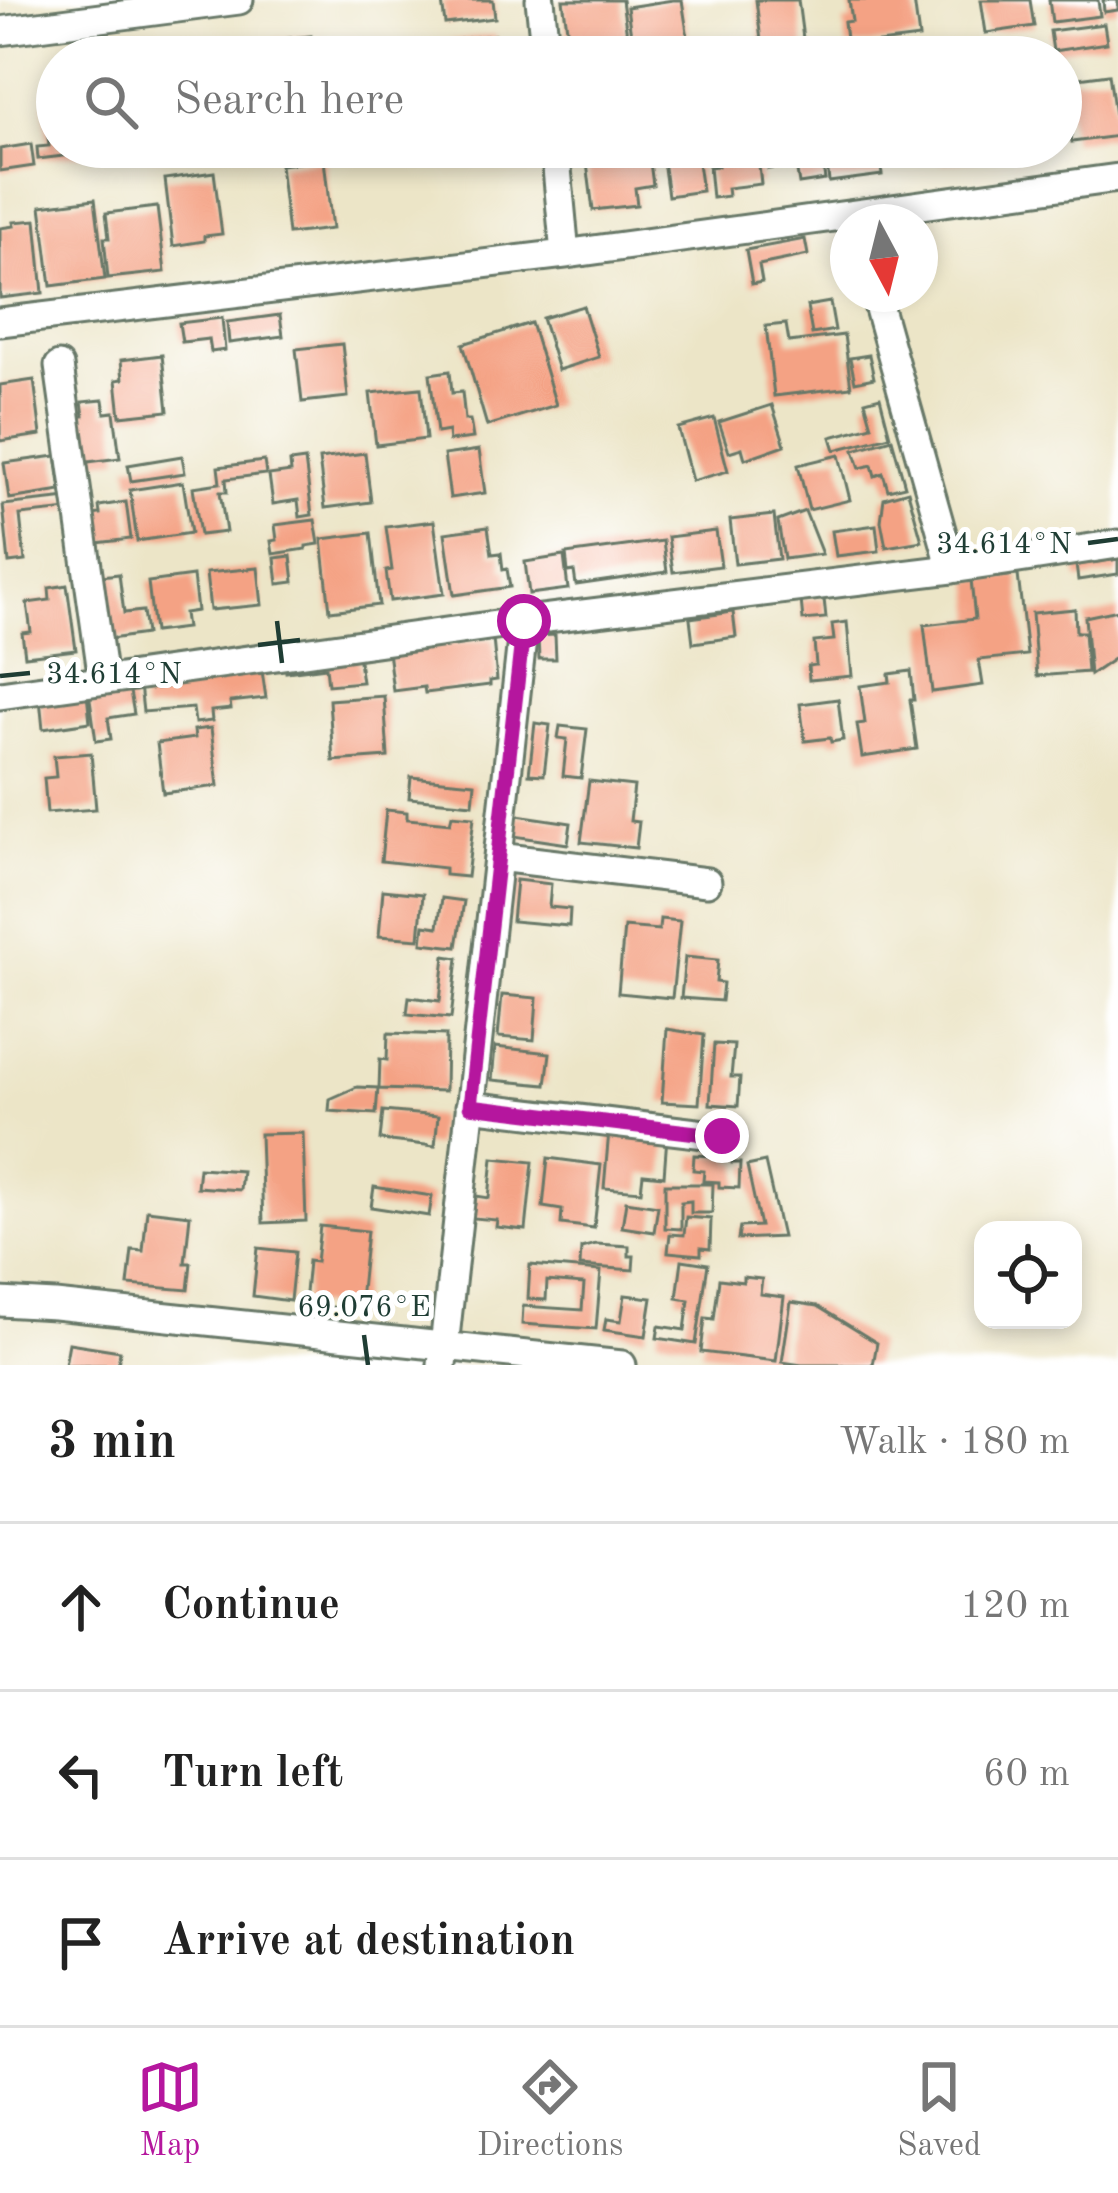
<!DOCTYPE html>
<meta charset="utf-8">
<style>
body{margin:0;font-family:"Old Standard TT",serif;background:#f2f2f2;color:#222}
.controls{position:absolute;right:36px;bottom:36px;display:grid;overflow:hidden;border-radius:24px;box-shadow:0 6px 18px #0003}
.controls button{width:108px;height:108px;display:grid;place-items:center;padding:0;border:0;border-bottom:3px solid #e0e0e0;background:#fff;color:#222;font:60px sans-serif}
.compass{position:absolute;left:830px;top:204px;width:108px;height:108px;border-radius:50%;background:#fff;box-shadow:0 6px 18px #0003;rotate:173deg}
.stop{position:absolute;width:36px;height:36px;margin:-27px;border:9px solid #b5179e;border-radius:50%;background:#fff}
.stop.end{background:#b5179e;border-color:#fff;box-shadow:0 3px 12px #0008}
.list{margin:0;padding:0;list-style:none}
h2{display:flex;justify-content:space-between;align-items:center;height:156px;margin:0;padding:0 48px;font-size:51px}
h2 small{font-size:39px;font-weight:400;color:#767676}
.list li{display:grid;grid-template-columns:78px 1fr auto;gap:36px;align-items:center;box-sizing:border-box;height:168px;padding:0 48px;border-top:3px solid #e0e0e0}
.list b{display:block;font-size:45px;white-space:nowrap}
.list em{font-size:39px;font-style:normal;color:#767676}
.icon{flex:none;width:66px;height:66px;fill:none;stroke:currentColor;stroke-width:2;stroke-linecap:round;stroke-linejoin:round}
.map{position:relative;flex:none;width:1118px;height:1365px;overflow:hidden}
.search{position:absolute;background:#fff;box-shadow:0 6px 18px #0003;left:36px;right:36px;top:36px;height:132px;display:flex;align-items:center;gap:30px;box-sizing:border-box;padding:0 42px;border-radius:66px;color:#767676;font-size:45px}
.sheet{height:660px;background:#fff}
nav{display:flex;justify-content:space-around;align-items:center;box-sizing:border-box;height:168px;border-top:3px solid #e0e0e0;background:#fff;font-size:33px;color:#767676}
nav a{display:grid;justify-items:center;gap:6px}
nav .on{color:#b5179e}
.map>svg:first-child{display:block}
</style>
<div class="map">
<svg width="1118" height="1365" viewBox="0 0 1118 1365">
<rect width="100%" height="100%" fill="#fff"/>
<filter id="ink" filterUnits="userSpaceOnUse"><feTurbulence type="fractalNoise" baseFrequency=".00833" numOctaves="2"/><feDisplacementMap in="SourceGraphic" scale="24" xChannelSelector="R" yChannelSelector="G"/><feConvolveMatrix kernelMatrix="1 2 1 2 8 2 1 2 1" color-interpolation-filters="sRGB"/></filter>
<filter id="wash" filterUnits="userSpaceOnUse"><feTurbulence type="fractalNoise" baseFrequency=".004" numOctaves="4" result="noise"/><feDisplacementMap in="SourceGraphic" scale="48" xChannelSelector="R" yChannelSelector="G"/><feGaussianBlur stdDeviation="2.7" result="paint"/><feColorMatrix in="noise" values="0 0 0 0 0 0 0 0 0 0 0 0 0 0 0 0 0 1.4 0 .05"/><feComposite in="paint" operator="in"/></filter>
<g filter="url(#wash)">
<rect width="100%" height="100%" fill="#ece5c7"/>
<g id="blocks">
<path fill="#f4a284" d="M461 0H493L495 18 445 24 442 2Z
M563 0H622L630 57H571Z
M673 0H682L691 57H634L627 7Z
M756 0H798L805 54 763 57Z
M849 0H914L919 38 847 47 844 22 852 21Z
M981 0H1030L1034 26 986 33Z
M1049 0H1098L1100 16 1052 22Z
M1103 0H1118V10L1104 12Z
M1104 24 1107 43 1053 51 1050 31Z
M495 35 498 57H440L438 42Z
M311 36 314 57H263L261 41Z
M369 45 370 57H321L330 49Z
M1109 74 1118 136 1072 142 1063 80Z
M57 101V147H89V153L38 159 37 147 49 146 44 103Z
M31 144 34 166 0 171V149Z
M92 147H132V150L93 155Z
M585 147H648L653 185 635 188 637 205 593 210Z
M661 147H706L708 162 698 163 702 191 668 196Z
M716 147H757L761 184 727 188 728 196 712 198 709 167 718 166Z
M765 147H820L825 180 799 184 796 165 768 169Z
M825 147H878L882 175 829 182Z
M882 147H934V151L883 157Z
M940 147H997L998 156 942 163Z
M324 160 332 229 288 234 280 165Z
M214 172 222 234 204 236V241L173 246 165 179Z
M95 199 105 279 51 286 41 206Z
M157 207 165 272 108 278 104 238H109L106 213Z
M36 220 43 293 0 298V228L14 226 13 222Z
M805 239 808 255 759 265 762 282 752 284 746 250Z
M830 302 835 330 812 334 807 306Z
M583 306 599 357 558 370 542 318Z
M280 315 283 336 229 343 227 322Z
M222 318 225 350 211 352 209 339 182 342 179 323Z
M531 323 556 405 487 426 463 344Z
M786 324 789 342 844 335 851 387 774 396 766 326Z
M342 344 348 397 302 402 296 349Z
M162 355 168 411 120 416 116 380 123 379 121 360Z
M869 355 874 378 855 382 850 358Z
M450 371 452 393 462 392 465 420H470L473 438 449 441 448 431 437 433 430 374Z
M34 380 41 435 0 441V385Z
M421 388 426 439 376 445 370 393Z
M880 397 890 436 835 450 831 437 872 426 865 401Z
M103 400 105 413 114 412 120 458 80 463 75 417 84 416 82 402Z
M772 405 785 445 745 459 742 448 729 452 719 422Z
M714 418 728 471 692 481 678 428Z
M892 439 905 486 888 490 883 473 875 476 872 465 860 468 854 450Z
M479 450 485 493 450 498 444 455Z
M365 453 371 502 325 508 319 459Z
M839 455 850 500 809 510 798 465Z
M56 456 61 491 9 499 4 463Z
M182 456 185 473 131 481 128 465Z
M305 460 312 515 300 517 298 500 273 504 269 475 291 472 290 462Z
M264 461 266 474 226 479 227 492H220L226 532 200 535 193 487 220 483 218 467Z
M183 482 191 533 137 541 130 490Z
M908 491 922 541 886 547 881 521 884 498Z
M68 498 69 510 20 515 25 561 9 563 3 505Z
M126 502 131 539 96 543 92 515 100 514 99 506Z
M805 511 822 554 784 559 778 521Z
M774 515 779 559 735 564 730 520Z
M315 520 319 544 306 546V549L273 554 271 541 277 540 275 525Z
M434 521 444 594 390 601 386 571 392 570 386 527Z
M876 525 879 551 836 556 832 531Z
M488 527 492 554 501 553 503 570 507 569 510 587 454 595 445 533Z
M716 531 721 566 673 572 668 537Z
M371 533 379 605 330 611 322 539Z
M663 541 667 572 576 585 574 571 568 572 566 554Z
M291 556 294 582 278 584 275 558Z
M564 556 568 589 529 594 525 562Z
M1118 559V574L1078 580 1076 565Z
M258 568 262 605 210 610 206 573Z
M119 574 124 613 143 611 146 634 110 639 101 576Z
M1018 575 1027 655 979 660 983 685 932 692 924 625 975 619 971 580Z
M193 576 197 611 184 613 186 628 154 632 148 582Z
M67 585 76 650 25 656 22 633 31 632 27 603 50 600 49 588Z
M824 599 826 618 803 620 801 600Z
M1075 609 1076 632H1084L1087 672 1037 676 1032 613Z
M1118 610V656L1090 675 1085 617Z
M733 612 736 637 693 643 690 618Z
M847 622 852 676 809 680 808 666 816 665 814 642 834 640 832 624Z
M555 635 556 659H539L538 636Z
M493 639 497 680 490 681V685L425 693 424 687 393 691 388 651Z
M358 654 362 682 328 685 326 667 286 672 285 662Z
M262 671 266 698 230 702 231 709 211 711 212 721 195 723 193 708 143 712 140 685Z
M911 671 914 700H910L917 749 862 757 857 724 865 723 860 686 890 682 889 674Z
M129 686 134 714 108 718 111 739 96 741 89 692Z
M87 693 90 722 43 729 40 699Z
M384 696 388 757 333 761 329 700Z
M838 699 843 740 831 742 830 738 805 741 800 704Z
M535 723 550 725 544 775 529 774Z
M560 726 587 729 581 778 563 776 567 739 558 738Z
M211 728 218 786 163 793 157 743 195 738 194 730Z
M91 753 96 809 47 813 44 778 56 777 54 756Z
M411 777 475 783 473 804 409 798Z
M589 781 634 786 630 821 639 822 636 848 581 842Z
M386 810 407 812V819L450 823 452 815 474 817 467 877 445 875V868L381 861Z
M517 815 571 823 568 844 514 836Z
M516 880 551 884 549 907 570 909 569 926 512 921Z
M383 890 423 894 419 939 379 936Z
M442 898 464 901 457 947 422 943 424 925 438 927Z
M660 919 680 921 672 998 618 993 624 927 659 930Z
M445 956 458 958 451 1018 407 1014 409 997 440 1001Z
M685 957 718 960 716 982 723 983 721 1001 681 998Z
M502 995 537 998 534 1040 498 1037Z
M667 1029 704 1035 699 1104 662 1102Z
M388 1033 446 1035 445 1091 379 1089 380 1059 387 1060Z
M714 1044 734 1045 731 1077H740L738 1106 710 1104Z
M495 1047 550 1053 546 1085 492 1080Z
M357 1087 378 1088 376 1114 329 1111 330 1099Z
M383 1111 438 1116 435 1146 380 1140Z
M609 1131 667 1136 664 1176 643 1174 641 1191 604 1188Z
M303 1133 306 1221 263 1223 260 1134Z
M694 1155 732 1157V1163H740L739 1188 719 1187V1182L703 1181 704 1171 693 1170Z
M493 1158 533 1162 526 1230 496 1227 497 1220 473 1218 476 1196 489 1198Z
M548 1158 601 1165 594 1228 561 1224 562 1210 543 1207Z
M765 1162 782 1237 738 1239 740 1227 760 1226 747 1166Z
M199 1168 242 1171 240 1190 197 1187Z
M665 1184H713L712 1213H691V1201L681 1202V1229L665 1228Z
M374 1187 432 1196 429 1216 371 1207Z
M626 1201 658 1206 654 1232 622 1227Z
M147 1210 190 1215 185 1263H191L188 1290 128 1285 132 1250 143 1251Z
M686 1217 711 1219 710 1249 701 1248V1255L668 1252 670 1234 684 1235Z
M320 1226 367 1231 359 1310 304 1304 308 1261 316 1262Z
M596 1244 629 1246V1256H634L633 1270 580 1266 581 1248Z
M258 1248 295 1252 290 1301 253 1296Z
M682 1260 708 1264 696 1344 657 1338 659 1326 685 1330 689 1300 677 1298Z
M530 1265 601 1271 596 1329 522 1324 523 1306 582 1310 584 1284 547 1281 546 1300 528 1299Z
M743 1277 762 1279 760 1294 784 1297 776 1361 701 1352 705 1318 714 1319 719 1279 743 1282Z
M625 1295 652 1298 646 1336 604 1330 606 1319 621 1321Z
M791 1302 817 1306 877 1343 873 1365H802L782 1362Z
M69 1343 120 1351 118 1365H65Z"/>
</g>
</g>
<g filter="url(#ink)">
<use href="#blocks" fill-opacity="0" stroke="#677867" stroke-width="3"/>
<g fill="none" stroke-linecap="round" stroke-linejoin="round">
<g stroke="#677867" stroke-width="33">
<path id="street" d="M540 0 546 57
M0 31 239 0
M555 147 565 254
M875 294 952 569
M0 322 565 254 1118 178
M59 366 103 680
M0 695 524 621 952 569 1118 544
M498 857 707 882
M470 1106 722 1136
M0 1302 55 1305 622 1365
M442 1365 524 621"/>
</g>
<use href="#street" stroke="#fff" stroke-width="27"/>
</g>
</g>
<g fill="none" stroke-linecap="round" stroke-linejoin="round" filter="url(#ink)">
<path stroke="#b5179e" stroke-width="15" d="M524 621 470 1106 722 1136"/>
</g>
<path fill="none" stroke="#1f3d34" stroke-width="4.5" d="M1088 543 1118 539M277 621 282 663M258 645 300 640M0 676 30 673M364 1335 368 1365"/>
<g font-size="30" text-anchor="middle" fill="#1f3d34" stroke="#fff" stroke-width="10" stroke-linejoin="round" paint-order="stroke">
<text x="1004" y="553">34.614°N</text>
<text x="114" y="683">34.614°N</text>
<text x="364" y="1316">69.076°E</text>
</g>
</svg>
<div class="controls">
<button><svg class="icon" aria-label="locate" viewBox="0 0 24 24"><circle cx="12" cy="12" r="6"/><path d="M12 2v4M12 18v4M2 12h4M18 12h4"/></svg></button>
</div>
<svg class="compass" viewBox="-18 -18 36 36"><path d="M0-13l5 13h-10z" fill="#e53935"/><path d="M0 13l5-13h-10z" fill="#767676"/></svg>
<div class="stop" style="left:524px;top:621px"></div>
<div class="stop end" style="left:722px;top:1136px"></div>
<div class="search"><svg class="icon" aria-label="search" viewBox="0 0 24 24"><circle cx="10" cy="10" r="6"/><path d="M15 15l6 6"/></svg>Search here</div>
</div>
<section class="sheet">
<h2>3 min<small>Walk · 180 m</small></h2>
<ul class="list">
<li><svg class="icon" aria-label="ahead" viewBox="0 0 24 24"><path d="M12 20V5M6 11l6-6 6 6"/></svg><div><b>Continue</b></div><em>120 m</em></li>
<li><svg class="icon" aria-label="left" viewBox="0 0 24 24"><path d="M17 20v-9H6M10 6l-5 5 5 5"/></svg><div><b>Turn left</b></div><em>60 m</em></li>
<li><svg class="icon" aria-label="arrive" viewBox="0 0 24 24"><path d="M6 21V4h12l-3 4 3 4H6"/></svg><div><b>Arrive at destination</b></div></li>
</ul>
</section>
<nav>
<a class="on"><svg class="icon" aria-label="map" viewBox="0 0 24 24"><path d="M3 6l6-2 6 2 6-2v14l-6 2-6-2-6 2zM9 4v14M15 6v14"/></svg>Map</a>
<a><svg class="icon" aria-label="directions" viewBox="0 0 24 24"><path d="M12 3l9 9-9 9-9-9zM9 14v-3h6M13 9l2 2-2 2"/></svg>Directions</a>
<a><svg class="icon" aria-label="saved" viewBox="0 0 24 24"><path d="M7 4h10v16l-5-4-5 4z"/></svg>Saved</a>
</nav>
